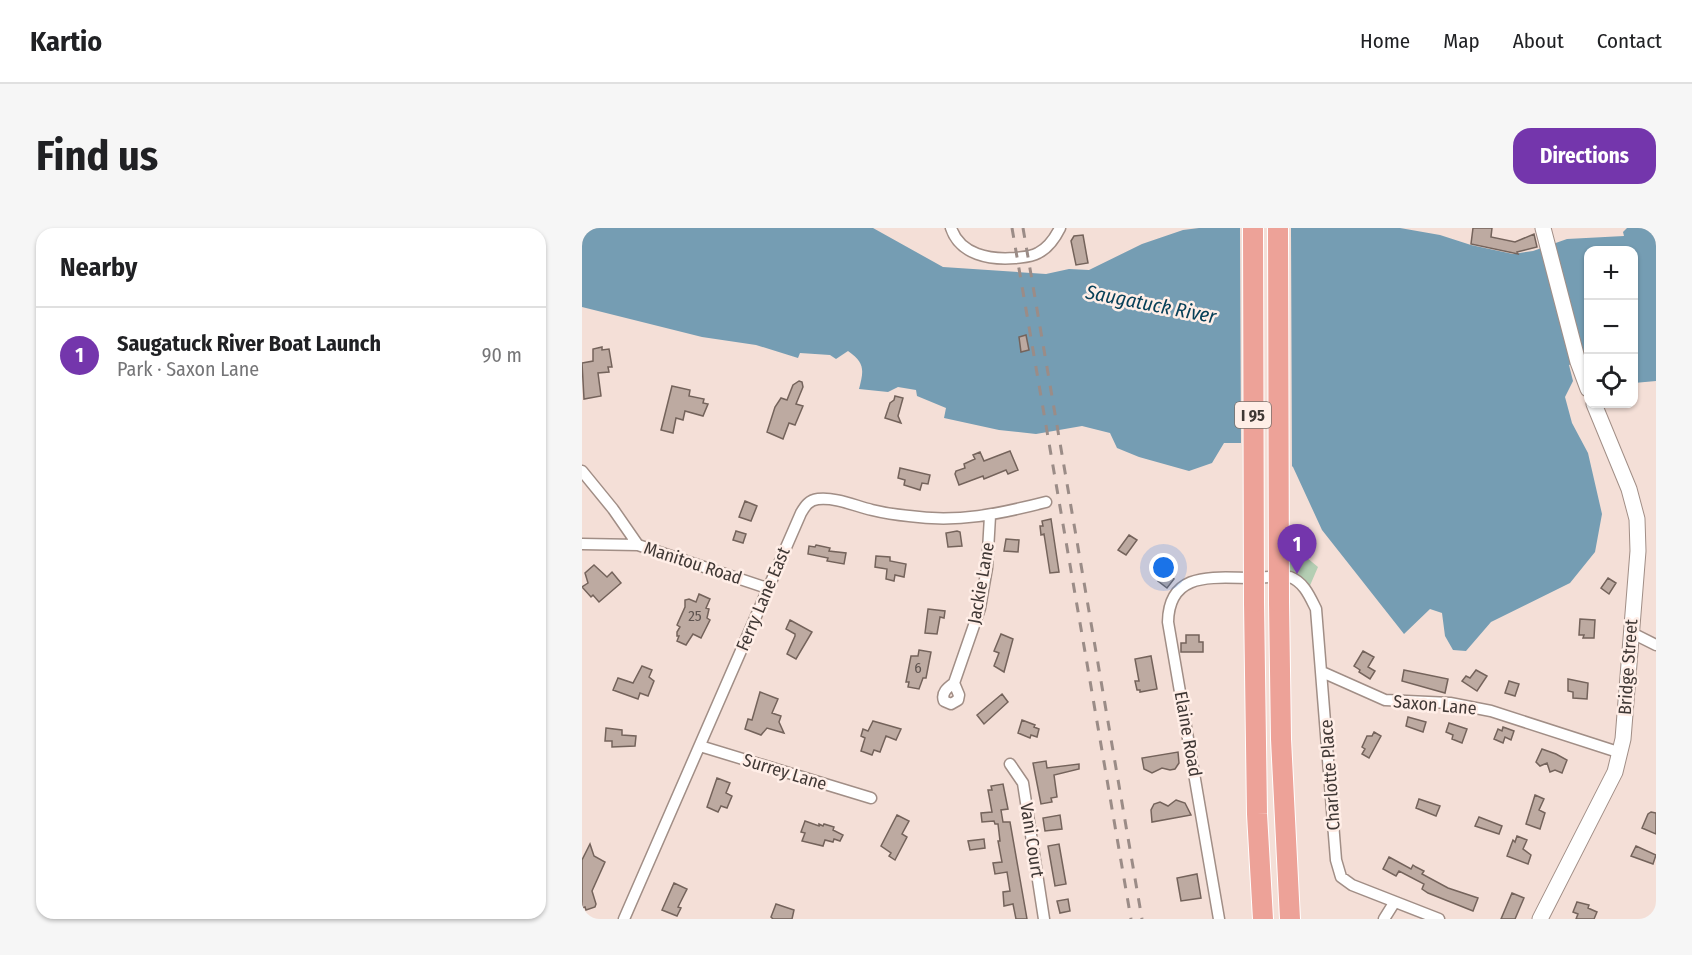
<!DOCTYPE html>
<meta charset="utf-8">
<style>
body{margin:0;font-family:"Fira Sans Condensed",sans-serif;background:#f6f6f6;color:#202124}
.controls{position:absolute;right:18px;top:18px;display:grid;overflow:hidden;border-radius:12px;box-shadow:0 2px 4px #0004}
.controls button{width:54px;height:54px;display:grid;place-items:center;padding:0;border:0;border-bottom:2px solid #e0e0e0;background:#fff;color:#202124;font:30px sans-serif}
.you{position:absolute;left:582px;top:340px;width:21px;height:21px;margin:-15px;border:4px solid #fff;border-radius:50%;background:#1a73e8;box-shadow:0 0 0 9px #1a73e833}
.badge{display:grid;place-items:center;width:39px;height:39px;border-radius:50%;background:#7436ac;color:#fff;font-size:20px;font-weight:700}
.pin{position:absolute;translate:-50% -50px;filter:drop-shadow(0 2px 3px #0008)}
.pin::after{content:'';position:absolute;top:32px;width:21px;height:18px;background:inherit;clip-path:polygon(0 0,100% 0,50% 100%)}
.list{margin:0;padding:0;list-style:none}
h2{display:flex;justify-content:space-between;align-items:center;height:78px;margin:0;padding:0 24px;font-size:26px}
h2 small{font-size:20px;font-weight:400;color:#757577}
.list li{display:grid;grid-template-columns:39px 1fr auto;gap:18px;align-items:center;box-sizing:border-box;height:96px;padding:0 24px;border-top:2px solid #e0e0e0}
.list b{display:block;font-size:22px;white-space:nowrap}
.list p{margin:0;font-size:20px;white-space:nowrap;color:#757577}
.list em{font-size:20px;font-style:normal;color:#757577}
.icon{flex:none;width:33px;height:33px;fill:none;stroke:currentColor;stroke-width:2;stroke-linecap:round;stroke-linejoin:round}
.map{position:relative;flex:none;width:1074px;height:691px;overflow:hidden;border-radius:18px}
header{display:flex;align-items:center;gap:36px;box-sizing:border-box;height:84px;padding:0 30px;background:#fff;border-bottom:2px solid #e0e0e0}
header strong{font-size:28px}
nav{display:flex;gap:33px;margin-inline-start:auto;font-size:21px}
.intro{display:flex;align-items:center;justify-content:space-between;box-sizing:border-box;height:144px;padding:0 36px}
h1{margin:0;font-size:42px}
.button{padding:15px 27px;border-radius:18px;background:#7436ac;color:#fff;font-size:21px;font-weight:700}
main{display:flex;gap:36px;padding:0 36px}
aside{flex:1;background:#fff;border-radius:18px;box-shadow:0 2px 4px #0004}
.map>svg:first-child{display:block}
</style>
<header>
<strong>Kartio</strong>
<nav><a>Home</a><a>Map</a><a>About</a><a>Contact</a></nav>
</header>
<div class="intro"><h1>Find us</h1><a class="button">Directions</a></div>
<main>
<aside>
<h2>Nearby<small></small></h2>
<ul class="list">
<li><span class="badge">1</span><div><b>Saugatuck River Boat Launch</b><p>Park · Saxon Lane</p></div><em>90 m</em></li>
</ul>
</aside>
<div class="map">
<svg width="1074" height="691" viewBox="0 0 1074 691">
<rect width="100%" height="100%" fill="#f4dfd7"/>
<path fill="#b4ceb3" d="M706 314 736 339 723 369 715 360 698 350Z"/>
<path fill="#759db3" d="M0 0H291L361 39 464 46 487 41 507 42 560 16 601 2 617 0H818L858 7 889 17 931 26 951 23 985 11 1042 8 1041 4 1045 0H1074V153L1052 155V22H1006V136L1004 131 987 137 991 153 983 169 990 195 1006 225 1020 286 1013 324 988 355 909 394 884 423 871 422 863 408 860 385 848 381 822 406 740 302 711 239 685 215H642L630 235 607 243 557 229 535 220 528 205 500 198 454 206 417 202 362 190 364 180 335 168 334 162 316 159 306 164 277 161C282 142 283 135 266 123L254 131 248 127 218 125 216 130 174 117 120 109 0 79Z"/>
<path fill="#f4dfd7" d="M658 0H709L710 243 684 218H659Z"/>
<path fill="#bdaaa1" stroke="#74635b" stroke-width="1.5" d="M891 0H910L909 9 933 14 952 6 955 19 935 24 936 26 889 16Z
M501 7 506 35 494 37 489 13 492 8Z
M444 107 447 122 439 124 437 109Z
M20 119V122L27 121 30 139H26L27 144 16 145 19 168 2 171 0 135 11 133V121Z
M217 153 220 154 221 159 214 176 221 178 213 197 207 195 201 211 185 204 193 179 199 170 205 172 211 157Z
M90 158 108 162 107 168 122 171 121 175 126 176 121 188 103 183 101 192 94 190 91 205 79 202Z
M313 168 321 170 316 188 319 195 303 190 308 175 312 172Z
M428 223 436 242 426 246 424 242 402 251 401 248 377 257 373 246 374 243 383 240 382 236 393 231 391 227 398 224 402 233Z
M318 240 348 247 346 256 340 255 338 262 322 257 323 252 316 250Z
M163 273 175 278 169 293 157 289Z
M469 291 477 344 468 345 462 306 459 307 458 298H461L460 293Z
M154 303 164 306 161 315 151 312Z
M375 303 378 304 380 318 366 319 364 305Z
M547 307 555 312 544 327 536 322Z
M424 311 437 312 436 324 422 323Z
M234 317 248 320 247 323 264 325 262 336 245 333 246 330 226 326 227 318 233 319Z
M294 328 308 329V333L324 336 322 349 313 347 312 353 304 351 305 341 293 339Z
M12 337 25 349 30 344 39 355 17 374 11 367 9 369 0 359 6 355 3 345Z
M582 344 592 351 585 360 576 353Z
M1026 350 1034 355 1027 366 1019 360Z
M117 366 128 371 124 380 127 381 125 390 128 392 119 410 111 406 104 417 95 413 97 408H95V404L98 399 95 397 103 379V372L107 371 114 374Z
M346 381 363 383 362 390 358 389 355 406 343 405Z
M998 391 1013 392 1012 410H1001L1002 407H997Z
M208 392 230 404 214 431 205 426 213 408V406L204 401Z
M419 406 431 411 422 444 412 438 417 425 412 423Z
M604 407H617V414H621V424H599V415H604Z
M337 422 349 424 344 450H341L337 461 326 459 327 454H324L329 428H336Z
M781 423 792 429 786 439 793 443 788 451 777 444 778 442 772 438Z
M569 428 575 461 558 464V462H555L553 453H557L553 431Z
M60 438 70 442 67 449 72 453 66 468 58 465 56 471 31 462 36 450 51 455Z
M822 442 866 451 863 465 820 453Z
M894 442 905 448 895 463 880 453 884 448 888 450Z
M986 451 1006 455 1005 471 991 470V464L986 463Z
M927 453 937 456 933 468 923 465Z
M178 464 196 471 190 485 199 488 197 494 202 505 185 500 179 507 163 501 166 491 170 492Z
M420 466 426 474 402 496 395 487Z
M826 489 844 494 841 504 824 498Z
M440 492 453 497 452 499 457 501 455 509 449 507 448 510 436 505Z
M291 493 319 501 314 512 304 508 298 524 292 522 290 527 279 523 283 510 279 508 281 501 286 503Z
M867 495 885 501 880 515 870 511 871 507 864 504Z
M921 499 932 503 929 512 923 509 921 515 912 511 916 501 920 503Z
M24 500 40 502V507L54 508 53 518 30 519V513H23Z
M792 504 799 508 787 530 780 526 783 521 780 519 785 508H790Z
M960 521 974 526 985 532 980 545 973 542 968 544 965 535 958 538 954 534Z
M596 524 597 535 593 541 588 542 580 540 570 545 562 541 560 530Z
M464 533 465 540 497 536V541L472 547 475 569 469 570 470 574 459 576 451 535Z
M135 550 148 555 144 565 150 568 145 580 139 578 136 584 125 579Z
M421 556 426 581 419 582 421 594H428L445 691H434L431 676 422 678 421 664 428 663 425 644 413 646 411 635 420 634 416 613H418L416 596H413L412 593 400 594 399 585 410 584 406 562H410L409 558Z
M953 567 962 571 957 582 963 585 958 601 944 596Z
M837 571 858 578 854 588 834 580Z
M594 572 603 575 609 587 570 594 569 582 572 576 578 574 586 578Z
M1069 584 1074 585V606L1060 600 1066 586Z
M315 587 327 593 320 606 325 609 313 632 307 628 309 625 299 618Z
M478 587 480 601 463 603 461 590Z
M897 589 920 598 917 606 893 598Z
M223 593 237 598V596L241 598 242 596 252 599 251 602 261 607 258 613 252 611 251 614 243 612 241 618 220 613 223 605 219 604Z
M935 608 945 612 941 621 949 627 946 636 925 628 931 612 933 614Z
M402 611 403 620 388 622 386 613Z
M8 616 12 628 23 634 10 663 14 676 13 679 4 682 3 679 0 680V632Z
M477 616 484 656 473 658 466 618Z
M1054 618 1074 627 1071 636 1049 628Z
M807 629 829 641 831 637 834 639 842 643 840 646 866 660 896 670 891 683 846 665 840 661 842 656 817 643 814 648 801 641Z
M615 646 619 670 599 673 595 650Z
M92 655 105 661 96 679 99 680 95 688 80 682Z
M930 665 942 670 933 691H919Z
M486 671 488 683 478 685 475 673Z
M995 674 1007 677 1006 680 1015 684 1012 691H994L996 686 991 684Z
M194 676 212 682 210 691H191L189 689Z"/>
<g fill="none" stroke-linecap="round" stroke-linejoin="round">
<g stroke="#a18e86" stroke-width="13">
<path id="minor" d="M369 0C378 27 408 32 433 30 441 29 449 29 456 25 466 20 473 10 478 0
M0 243 31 281 56 317
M0 316 56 317 185 360
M1048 404 1074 417
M740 444 803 472 868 475 909 483 1039 525
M372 455C365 460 359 465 362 473L369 476 376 472 377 467 372 455 398 380 405 340 408 288
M118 518 289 570
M428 536 441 555 462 691
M42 691 219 285C223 278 227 272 236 271 254 269 273 278 290 282 302 285 315 287 327 288 376 295 417 286 464 274
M637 691 586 394C587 342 632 350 671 350 680 350 700 347 708 349 722 354 728 369 734 381L754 632 759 649 770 657 857 691
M802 691 812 675"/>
</g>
<g stroke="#a18e86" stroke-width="17">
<path id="secondary" d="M961 0 996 134 1006 161
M958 691 1033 544 1041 511 1056 323 1055 291 1047 261 1012 176"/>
</g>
<g stroke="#fff" stroke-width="22">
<path id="motorway" d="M672 374 675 586 681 691
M697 374 699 511 708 691"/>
</g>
<use href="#minor" stroke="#fff" stroke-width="10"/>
<use href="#secondary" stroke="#fff" stroke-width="15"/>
<use href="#motorway" stroke="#eda298" stroke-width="20"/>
<path stroke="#9b8c87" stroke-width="3" stroke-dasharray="10 10" stroke-linecap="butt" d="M430 0 549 691
M441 0 560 691"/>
<g stroke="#fff" stroke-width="22" stroke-linecap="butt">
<path id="motorway-bridge" d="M671 0 672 374
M696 0 697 374"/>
</g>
<use href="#motorway-bridge" stroke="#eda298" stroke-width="20"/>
</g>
<g text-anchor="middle" stroke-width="5" stroke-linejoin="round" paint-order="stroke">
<g font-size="15" fill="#5f5450">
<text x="113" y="393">25</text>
<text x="336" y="445">6</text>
</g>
<rect fill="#ffeee7" stroke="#796f6a" stroke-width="1.5" x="653" y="174" width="36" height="26" rx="4.5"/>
<g font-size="16" font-weight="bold" fill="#403835">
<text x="671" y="193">I 95</text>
</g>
<g font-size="18" fill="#403835" stroke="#ffeee7">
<text transform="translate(111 335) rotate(18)" y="6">Manitou Road</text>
<text transform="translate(399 355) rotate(-80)" y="6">Jackie Lane</text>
<text transform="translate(181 371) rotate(-67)" y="6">Ferry Lane East</text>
<text transform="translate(1046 439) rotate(-86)" y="6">Bridge Street</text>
<text transform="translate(853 477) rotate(5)" y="6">Saxon Lane</text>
<text transform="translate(606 506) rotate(80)" y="6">Elaine Road</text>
<text transform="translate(203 544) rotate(17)" y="6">Surrey Lane</text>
<text transform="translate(748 547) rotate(-94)" y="6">Charlotte Place</text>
<text transform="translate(450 612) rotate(81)" y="6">Vani Court</text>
</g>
<g font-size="20" font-style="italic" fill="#084058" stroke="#ffeee7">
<text transform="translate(569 76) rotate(11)" y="7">Saugatuck River</text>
</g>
</g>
</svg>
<div class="controls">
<button>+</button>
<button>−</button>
<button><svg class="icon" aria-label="locate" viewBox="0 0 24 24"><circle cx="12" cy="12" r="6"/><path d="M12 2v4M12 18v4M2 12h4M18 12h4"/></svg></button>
</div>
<div class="you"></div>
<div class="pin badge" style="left:715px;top:346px">1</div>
</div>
</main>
